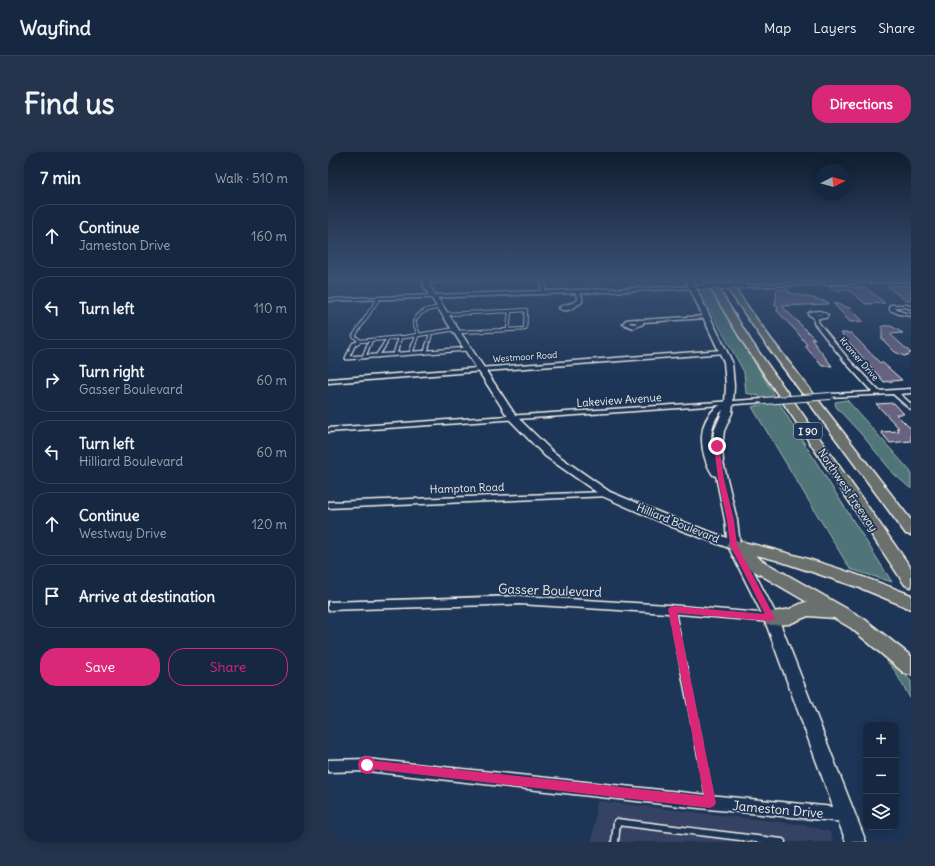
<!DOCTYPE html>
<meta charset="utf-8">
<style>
body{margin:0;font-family:Delius,sans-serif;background:#23344c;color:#f1f3f6}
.controls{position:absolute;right:12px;bottom:12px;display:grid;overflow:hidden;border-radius:8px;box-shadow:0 2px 10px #0003}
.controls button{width:36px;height:36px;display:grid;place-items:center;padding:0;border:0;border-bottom:1px solid #35445a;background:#162841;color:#f1f3f6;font:20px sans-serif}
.compass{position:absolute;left:487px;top:12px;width:36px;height:36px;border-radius:50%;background:#162841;box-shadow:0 2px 10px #0003;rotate:84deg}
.stop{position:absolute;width:12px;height:12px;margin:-9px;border:3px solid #db2777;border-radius:50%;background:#fff}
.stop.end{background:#db2777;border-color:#fff;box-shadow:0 1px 4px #0008}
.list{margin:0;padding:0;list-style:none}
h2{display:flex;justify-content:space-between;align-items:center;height:52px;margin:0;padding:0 16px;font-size:17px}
h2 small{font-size:13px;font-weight:400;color:#9ea6b1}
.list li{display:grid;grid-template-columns:26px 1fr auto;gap:12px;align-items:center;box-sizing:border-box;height:64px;margin:0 8px 8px;padding:0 8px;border:1px solid #35445a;border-radius:16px}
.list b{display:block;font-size:15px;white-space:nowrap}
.list p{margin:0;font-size:13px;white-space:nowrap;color:#9ea6b1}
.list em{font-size:13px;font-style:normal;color:#9ea6b1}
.actions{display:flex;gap:8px;padding:12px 16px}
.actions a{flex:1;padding:9px 0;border:1px solid #db2777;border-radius:16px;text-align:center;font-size:14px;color:#db2777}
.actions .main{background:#db2777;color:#fff}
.icon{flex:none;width:22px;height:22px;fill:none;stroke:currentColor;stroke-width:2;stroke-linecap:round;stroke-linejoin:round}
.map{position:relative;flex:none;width:583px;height:690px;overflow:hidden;border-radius:16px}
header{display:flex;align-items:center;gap:24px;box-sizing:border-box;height:56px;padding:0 20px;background:#162841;border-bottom:1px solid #35445a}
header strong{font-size:19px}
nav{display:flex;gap:22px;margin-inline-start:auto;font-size:14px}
.intro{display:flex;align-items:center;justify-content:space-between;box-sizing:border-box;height:96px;padding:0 24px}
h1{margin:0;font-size:28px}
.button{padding:10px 18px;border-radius:16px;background:#db2777;color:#fff;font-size:14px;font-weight:700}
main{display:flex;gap:24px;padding:0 24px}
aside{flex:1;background:#162841;border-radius:16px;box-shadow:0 2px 10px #0003}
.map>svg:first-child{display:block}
</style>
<header>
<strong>Wayfind</strong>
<nav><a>Map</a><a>Layers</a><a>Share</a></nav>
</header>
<div class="intro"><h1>Find us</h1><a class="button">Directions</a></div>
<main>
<aside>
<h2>7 min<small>Walk · 510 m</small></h2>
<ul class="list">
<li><svg class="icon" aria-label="ahead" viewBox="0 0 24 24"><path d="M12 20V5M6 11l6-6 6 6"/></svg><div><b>Continue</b><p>Jameston Drive</p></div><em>160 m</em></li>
<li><svg class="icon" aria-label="left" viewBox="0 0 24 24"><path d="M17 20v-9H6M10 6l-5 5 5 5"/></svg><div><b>Turn left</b></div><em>110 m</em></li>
<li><svg class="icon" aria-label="right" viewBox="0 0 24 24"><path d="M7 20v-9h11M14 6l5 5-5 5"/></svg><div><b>Turn right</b><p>Gasser Boulevard</p></div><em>60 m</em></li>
<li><svg class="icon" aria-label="left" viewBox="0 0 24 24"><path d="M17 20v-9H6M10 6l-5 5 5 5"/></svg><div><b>Turn left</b><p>Hilliard Boulevard</p></div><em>60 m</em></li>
<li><svg class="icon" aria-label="ahead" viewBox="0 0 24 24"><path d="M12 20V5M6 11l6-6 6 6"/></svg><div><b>Continue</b><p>Westway Drive</p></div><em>120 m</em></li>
<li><svg class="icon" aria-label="arrive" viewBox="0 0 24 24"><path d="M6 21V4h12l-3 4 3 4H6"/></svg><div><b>Arrive at destination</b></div></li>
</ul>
<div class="actions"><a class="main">Save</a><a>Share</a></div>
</aside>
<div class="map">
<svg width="583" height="690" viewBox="0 0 583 690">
<rect width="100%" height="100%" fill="#1d3557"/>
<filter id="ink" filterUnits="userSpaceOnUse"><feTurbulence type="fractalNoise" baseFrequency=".025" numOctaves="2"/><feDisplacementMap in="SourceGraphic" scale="8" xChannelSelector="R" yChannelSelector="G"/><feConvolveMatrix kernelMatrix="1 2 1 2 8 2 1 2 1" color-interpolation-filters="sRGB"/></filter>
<g filter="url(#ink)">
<path fill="#344364" d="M411 126H489L491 128 415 131Z
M269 649 478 673 502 680 506 690H264Z"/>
<path fill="#4f7578" stroke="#a2b3b0" d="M372 137H382L461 267 564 430 522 417 424 255 436 252 431 244 418 241 416 220 371 138Z
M519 248 583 320V337L566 322 534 283 508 255 507 250Z
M546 493 560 505 583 529V548L567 519Z"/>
<path fill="#696482" stroke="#f4f1e8" d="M500 133H520L524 135 538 136 557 151 538 152 521 138H506Z
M583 133V149H578L559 134Z
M460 137V140L500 150V152L454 154 487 187H483L504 214H494L477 194 479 193 469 180 449 159 450 154H447L449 138Z
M505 151 522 156 535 169 522 170Z
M554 174H563L575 181 562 182 583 201 576 204 567 200 554 187Z
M513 181H523L552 211H555L574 228 556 230Z
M566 251 576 262H568L581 275H583V289L562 291 553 280 571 279 568 276H571L548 252Z"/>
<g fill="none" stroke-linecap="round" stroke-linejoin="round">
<g stroke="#f4f1e8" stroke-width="4.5">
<path id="lane-far3" d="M50 147 26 184 32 189 77 185 128 177
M198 158 197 177 180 178 182 159Z
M118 162 182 159
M130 180 180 178
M91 183 86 170C92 158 101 157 113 155
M25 193 32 189
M41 193 43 188
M56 193 60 187
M70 193 72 186
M86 193 89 184
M100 193 103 181"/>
</g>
<g stroke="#f4f1e8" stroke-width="5.5">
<path id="lane-far2" d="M26 192 19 206 140 197
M98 200 100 192
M83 201 86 192
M67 202 70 192
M49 204 57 192
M36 205 41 192"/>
</g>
<g stroke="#f4f1e8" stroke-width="8">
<path id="lane-far1" d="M344 457 356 518"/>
</g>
<g stroke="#f4f1e8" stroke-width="9">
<path id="lane" d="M356 517 382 648
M287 690 289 670 454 690"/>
</g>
<g stroke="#f4f1e8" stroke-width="3">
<path id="street" d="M135 126H160L99 131 97 130 99 129Z
M214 126H218L217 139 373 134 375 135 373 136 252 141 254 145V150C246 155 239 162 231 156 237 151 243 153 250 148V145L247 141 0 149V147L213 139Z
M583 127V129L415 135 413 134 415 133Z
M562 153H578L583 154V157L577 155H566L574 160 583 162V164L571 162 562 158Z
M492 159 500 163 498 166H490V170L522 209 551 239 583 237V241L572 242 583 252V257L581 256 565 242 500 245 499 244 502 242 544 240 518 211 486 171V166L480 162 482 160ZM486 162H491L495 163Z
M378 164 380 165V166L315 170V172L306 176 295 172 298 168 307 167 311 168ZM302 170H306L309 171 306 172 301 171Z
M395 198 397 199V201L0 231V227Z
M436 247 439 249 438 250 0 280V276Z
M278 340 282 342 281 344 0 356V350Z
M191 444 340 453 443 462 447 463 448 466 447 469 443 470 340 461 191 452 0 458V450Z
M39 607 380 643 517 656 522 658 524 663 522 668 517 670 380 657 39 619 0 620V608Z"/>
</g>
<g stroke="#f4f1e8" stroke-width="3">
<path id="secondary" d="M93 126H99L102 130 101 133 188 264 225 300 282 340 350 368 399 386 397 368 388 324 385 323C370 301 367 263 397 251L398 234 396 210 357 126H363L404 210 406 234 405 252 404 261 396 279 394 294 395 310 409 368 412 393 450 466 538 690H518L436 466 401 396 342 374 274 344 217 304 182 268 95 133 96 130ZM395 258 386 279 384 300C382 285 383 268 395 258Z"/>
</g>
<g stroke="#f4f1e8" stroke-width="3">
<path id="highway" d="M376 126H384L423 189 583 416V435L577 433 414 189Z
M392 126H399L443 187 583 368V383L578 382 437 191Z
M406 388C466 401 525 420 583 443V457L535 437 448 408 428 403 433 408 535 466 583 504V523L576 521 523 476 506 466 480 464 461 472 443 473 437 471 434 466 437 461C444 459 450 460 457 458 465 457 471 451 479 450L421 416 398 393 401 389Z"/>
</g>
<use href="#lane-far3" stroke="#1d3557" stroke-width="2.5"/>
<use href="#lane-far2" stroke="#1d3557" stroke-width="3"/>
<use href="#lane-far1" stroke="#1d3557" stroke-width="5"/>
<use href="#lane" stroke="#1d3557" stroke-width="6"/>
<use href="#street" fill="#1d3557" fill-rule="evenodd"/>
<use href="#secondary" fill="#1d3557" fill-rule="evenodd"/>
<use href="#highway" fill="#6a706d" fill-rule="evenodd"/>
<g stroke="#f4f1e8" stroke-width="7" stroke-linecap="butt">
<path id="street-bridge-far1" d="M373 135 415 134"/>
</g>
<g stroke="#f4f1e8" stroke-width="8" stroke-linecap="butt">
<path id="street-bridge" d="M436 249 502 244"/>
</g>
<use href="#street-bridge-far1" stroke="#1d3557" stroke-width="5"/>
<use href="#street-bridge" stroke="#1d3557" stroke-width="6"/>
</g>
</g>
<linearGradient id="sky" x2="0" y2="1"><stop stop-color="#101d30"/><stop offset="0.57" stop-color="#3a5174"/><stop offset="1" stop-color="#3a5174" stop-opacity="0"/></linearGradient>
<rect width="583" height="223" fill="url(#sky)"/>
<path fill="#db2777" d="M389 292 391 294 396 327 406 368 409 393 447 466 443 469 349 461 388 651 386 654 382 656 35 616 34 613 35 609 39 608 376 644 340 457 344 454 437 462 402 393 399 368 390 327 386 294Z"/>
<g text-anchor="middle" stroke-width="3.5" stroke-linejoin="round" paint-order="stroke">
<g font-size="9" fill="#f4f1e8" stroke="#1d3557">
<text transform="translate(197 205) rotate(-4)" y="3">Westmoor Road</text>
<text transform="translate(531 207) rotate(49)" y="3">Kramer Drive</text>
</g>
<rect fill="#1d3557" stroke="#b4b9bc" stroke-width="1" x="466" y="271" width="28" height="16" rx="3"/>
<g font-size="10" font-weight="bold" fill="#f4f1e8">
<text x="480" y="283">I 90</text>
</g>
<g font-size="11" fill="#f4f1e8" stroke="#1d3557">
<text transform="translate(291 248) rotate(-4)" y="4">Lakeview Avenue</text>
<text transform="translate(139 336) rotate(-2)" y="4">Hampton Road</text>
<text transform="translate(520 338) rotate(56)" y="4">Northwest Freeway</text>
<text transform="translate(350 371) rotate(22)" y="4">Hilliard Boulevard</text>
</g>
<g font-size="13" fill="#f4f1e8" stroke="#1d3557">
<text transform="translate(222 438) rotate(2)" y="5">Gasser Boulevard</text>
<text transform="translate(450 657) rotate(5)" y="5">Jameston Drive</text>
</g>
</g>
</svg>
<div class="controls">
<button>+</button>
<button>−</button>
<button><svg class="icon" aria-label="layers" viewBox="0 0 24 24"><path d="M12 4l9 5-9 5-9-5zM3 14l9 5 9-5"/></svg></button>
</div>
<svg class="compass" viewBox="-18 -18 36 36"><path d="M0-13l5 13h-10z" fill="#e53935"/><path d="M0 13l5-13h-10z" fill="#9ea6b1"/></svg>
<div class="stop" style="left:39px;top:613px"></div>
<div class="stop end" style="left:389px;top:294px"></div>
</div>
</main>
